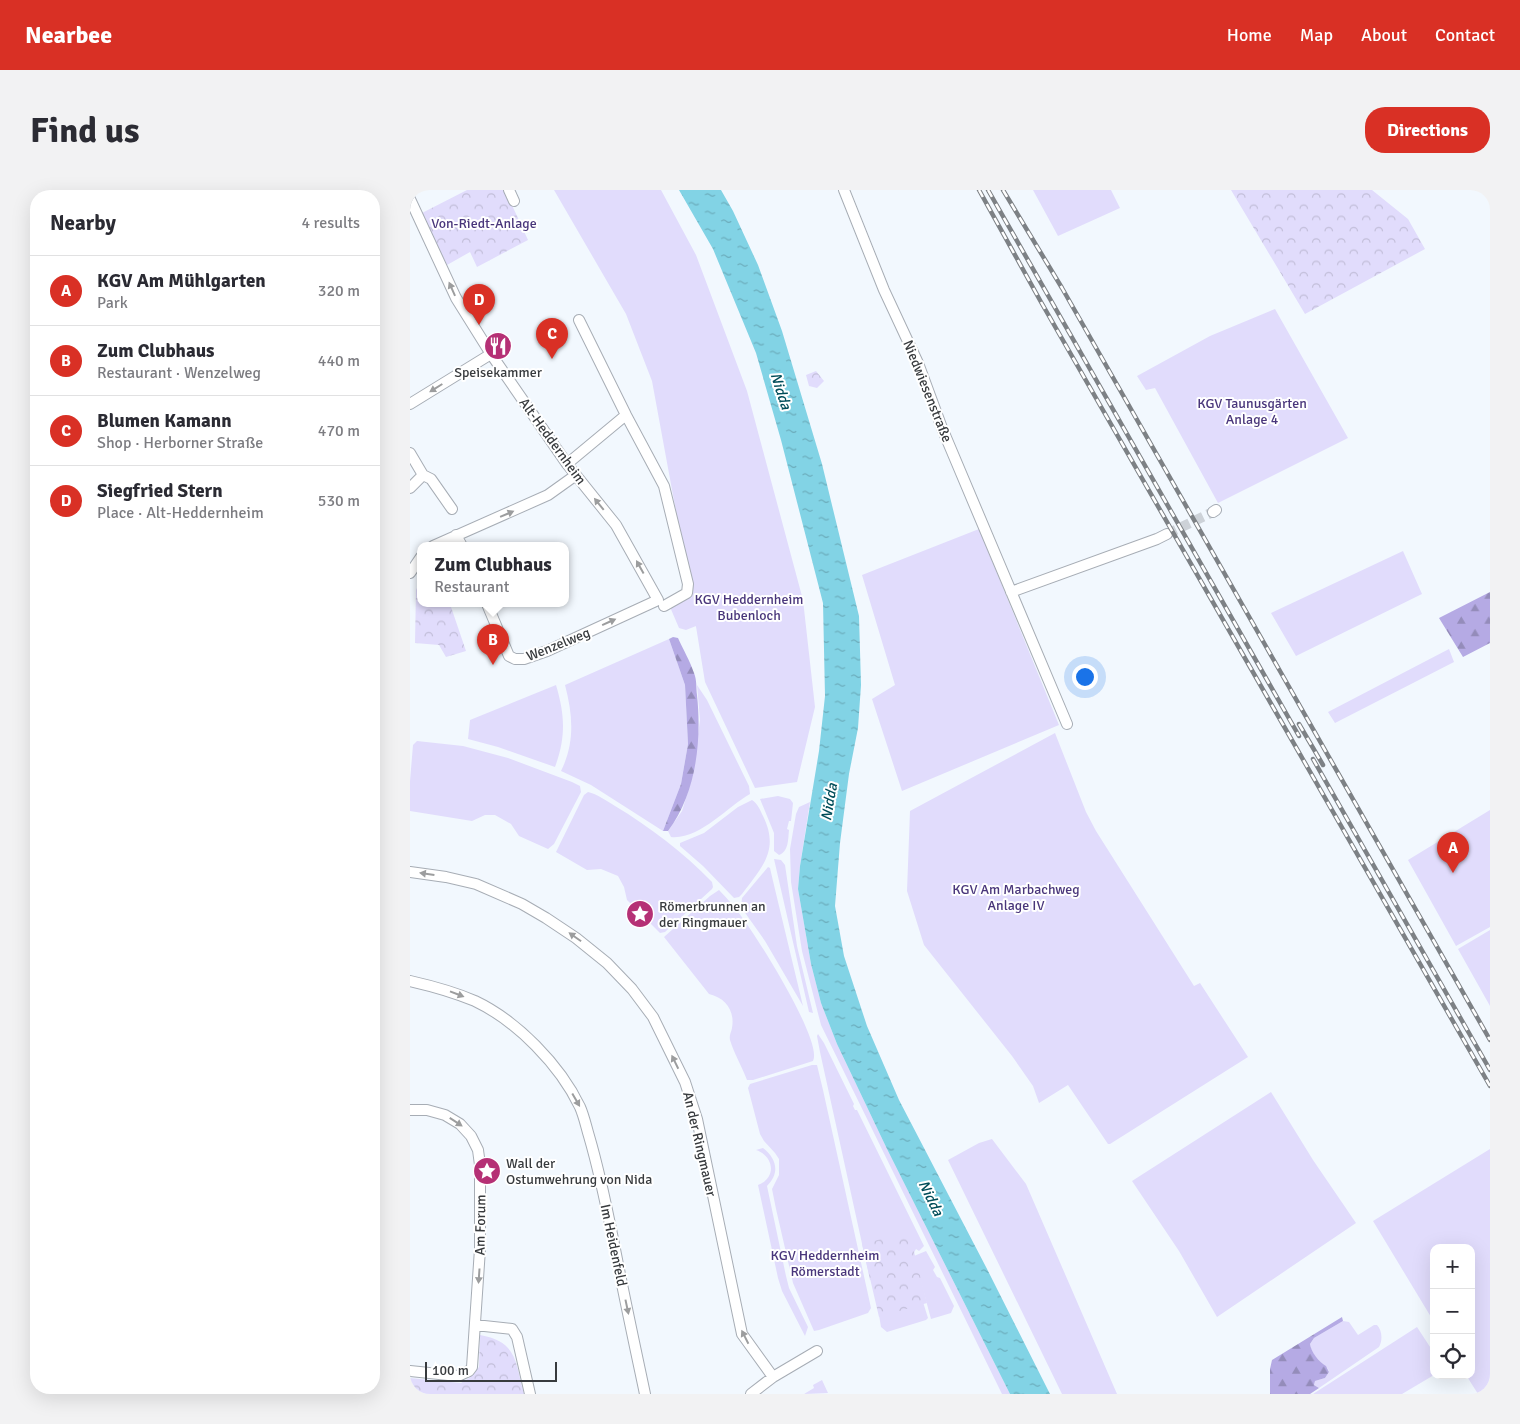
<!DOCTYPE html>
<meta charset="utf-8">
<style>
body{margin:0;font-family:Signika,sans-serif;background:#f2f2f3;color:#2b2b33}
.controls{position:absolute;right:15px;bottom:15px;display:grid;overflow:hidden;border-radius:10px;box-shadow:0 5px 20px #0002}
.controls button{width:45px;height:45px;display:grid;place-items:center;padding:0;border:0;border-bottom:1px solid #e1e1e2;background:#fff;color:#2b2b33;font:25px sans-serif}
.scale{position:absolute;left:15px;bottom:12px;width:132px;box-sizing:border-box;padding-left:5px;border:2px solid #383b3e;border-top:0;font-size:14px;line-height:18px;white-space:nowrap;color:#383b3e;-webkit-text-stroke:4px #fff;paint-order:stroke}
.you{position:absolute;left:674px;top:486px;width:18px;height:18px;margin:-12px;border:4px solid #fff;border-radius:50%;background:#1a73e8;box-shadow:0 0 0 8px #1a73e833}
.badge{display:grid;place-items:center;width:32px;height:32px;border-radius:50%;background:#d93025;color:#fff;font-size:16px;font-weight:700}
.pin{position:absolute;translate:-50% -41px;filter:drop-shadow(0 1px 2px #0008)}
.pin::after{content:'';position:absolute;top:26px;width:18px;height:15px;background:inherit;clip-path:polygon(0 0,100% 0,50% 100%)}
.popup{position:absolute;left:7px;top:352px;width:152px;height:65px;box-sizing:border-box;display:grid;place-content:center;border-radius:10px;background:#fff;filter:drop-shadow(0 1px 4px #0005);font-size:16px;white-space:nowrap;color:#7c7c81}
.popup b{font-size:19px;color:#2b2b33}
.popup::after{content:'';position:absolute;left:50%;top:100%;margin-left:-10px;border:10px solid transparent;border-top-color:#fff}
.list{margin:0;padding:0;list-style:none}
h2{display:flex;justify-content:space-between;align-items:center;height:65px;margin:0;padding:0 20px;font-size:21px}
h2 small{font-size:16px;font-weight:400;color:#7c7c81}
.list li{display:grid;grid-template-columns:32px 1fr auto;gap:15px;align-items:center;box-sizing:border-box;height:70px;padding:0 20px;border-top:1px solid #e1e1e2}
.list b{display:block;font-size:19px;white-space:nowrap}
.list p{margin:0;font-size:16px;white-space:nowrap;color:#7c7c81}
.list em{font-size:16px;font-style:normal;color:#7c7c81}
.icon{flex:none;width:28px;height:28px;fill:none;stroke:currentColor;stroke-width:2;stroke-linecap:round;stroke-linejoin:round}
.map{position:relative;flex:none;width:1080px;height:1204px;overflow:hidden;border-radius:20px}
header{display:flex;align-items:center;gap:30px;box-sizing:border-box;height:70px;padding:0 25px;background:#d93025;color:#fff}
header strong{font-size:24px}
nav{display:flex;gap:28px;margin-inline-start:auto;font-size:18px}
.intro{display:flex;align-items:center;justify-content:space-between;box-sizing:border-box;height:120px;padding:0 30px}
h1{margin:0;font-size:35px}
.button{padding:12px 22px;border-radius:20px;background:#d93025;color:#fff;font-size:18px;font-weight:700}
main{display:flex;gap:30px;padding:0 30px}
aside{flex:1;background:#fff;border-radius:20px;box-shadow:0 5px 20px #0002}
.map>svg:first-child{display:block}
</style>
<header>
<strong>Nearbee</strong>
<nav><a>Home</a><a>Map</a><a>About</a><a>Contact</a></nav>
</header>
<div class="intro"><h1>Find us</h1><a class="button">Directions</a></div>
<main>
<aside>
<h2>Nearby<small>4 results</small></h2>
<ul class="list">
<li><span class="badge">A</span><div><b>KGV Am Mühlgarten</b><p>Park</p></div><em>320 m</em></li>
<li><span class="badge">B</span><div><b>Zum Clubhaus</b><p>Restaurant · Wenzelweg</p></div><em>440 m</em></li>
<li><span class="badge">C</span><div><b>Blumen Kamann</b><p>Shop · Herborner Straße</p></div><em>470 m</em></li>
<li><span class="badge">D</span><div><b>Siegfried Stern</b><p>Place · Alt-Heddernheim</p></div><em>530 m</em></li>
</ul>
</aside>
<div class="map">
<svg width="1080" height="1204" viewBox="0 0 1080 1204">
<defs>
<pattern id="forest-firs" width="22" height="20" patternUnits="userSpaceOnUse" patternTransform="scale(1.25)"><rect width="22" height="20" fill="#b5aae4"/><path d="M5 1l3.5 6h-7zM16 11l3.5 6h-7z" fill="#948cba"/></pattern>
<pattern id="park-crowns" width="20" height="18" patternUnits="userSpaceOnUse" patternTransform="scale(1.25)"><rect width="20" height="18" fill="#e1dcfc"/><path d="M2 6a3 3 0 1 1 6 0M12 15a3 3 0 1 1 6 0" fill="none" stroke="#c2bed9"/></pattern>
<pattern id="water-ripples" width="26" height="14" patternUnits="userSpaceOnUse" patternTransform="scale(1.25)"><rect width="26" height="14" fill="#82d3e5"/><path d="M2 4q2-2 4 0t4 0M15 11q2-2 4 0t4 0" fill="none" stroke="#6bacbb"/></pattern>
</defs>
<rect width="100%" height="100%" fill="#f2f8fe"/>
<path fill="#e1dcfc" d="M144 0H251L286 65 337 201 393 410 405 517 387 592 345 598 295 492 283 418 286 436 276 440 269 438 260 417 281 403 242 191 216 124Z
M623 0H701L710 18 648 46Z
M865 119 938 248 808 313 745 198 736 200 727 186 800 146Z
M569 339 649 535 492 601 462 509 485 495 452 385Z
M993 361 1012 404 886 466 861 423Z
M259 449 275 495 278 554 271 594 253 641 181 595 151 581C165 553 163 525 155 495Z
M1039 459 1044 472 925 533 918 522Z
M146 495C155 525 156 547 145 577L88 557 58 549 60 530Z
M287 495 297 510 339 596 340 604C317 617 289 650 261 647L258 641 272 621 282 588 290 530Z
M645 543 676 622 686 641 784 796 790 793 838 867 700 954H698L658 895 629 913 623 896 602 866 514 755 497 701 500 621Z
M7 551 53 556 98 568 162 592 170 596 171 602 144 654 138 659 109 646 101 634 85 625H75L62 631 0 621V591L3 555Z
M178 602C187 604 197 611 205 616 240 637 274 663 302 692L303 697 302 699 255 742 250 743 217 710 214 697 208 686 191 679 177 680 146 662 174 605Z
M368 606 380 609 383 613 381 631H379L377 639 379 640C378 649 379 661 369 665L364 661V643L350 609Z
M342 610C348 614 350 620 353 626 370 660 352 677 332 704L329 707 324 708 293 676 270 656V653L294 643 328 617Z
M400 612 390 676 388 699 401 774 411 813 427 854 477 959 600 1204H592L411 835 392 761 381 692 380 659 386 624 389 617Z
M1080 620V737L1046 756 998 670Z
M364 669 371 670 375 675 387 756 403 823 399 822Z
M358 677 360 678 363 691 393 816 355 751 331 717 332 708Z
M309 700C319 710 328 721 336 733 350 752 413 852 403 871L343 890H337C332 877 324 863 320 850 319 845 321 843 322 838 325 821 316 808 299 804L254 747 300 706Z
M1080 740V816L1048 759Z
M408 844 414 853 444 914 443 916 445 920H447L514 1056 509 1061 506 1059 500 1070 460 1090 410 862 407 846Z
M402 875H407L413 900 461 1118 458 1123 409 1140 404 1141 383 1093 366 1019 362 999 369 985V969L365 963 354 951 350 944 338 898 340 894Z
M861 902 903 970 946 1033 807 1127 769 1061 722 991Z
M582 949 616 994 707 1204H652L538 970 569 953Z
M353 958C367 969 370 983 357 996L376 1086 379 1098 398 1137 395 1146 372 1101 368 1088 348 995C367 988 364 966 346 960Z
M1080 959V1204H1068L1056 1185H1061V1058H1024V1132L963 1031Z
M516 1061 525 1077 523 1080 527 1087 530 1088 544 1116 541 1123 521 1129 504 1066Z
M513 1112 518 1128 516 1130 477 1142 471 1137 469 1125Z
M933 1131 939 1132 948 1145 964 1135H967C972 1140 973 1150 969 1157L909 1198 904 1195 905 1191 915 1188 919 1182 918 1179C911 1172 901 1165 900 1154L904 1148Z
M1007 1137 1024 1163V1185L992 1204H903Z
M412 1190 418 1203 394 1204 404 1198 403 1195Z"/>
<path fill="url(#forest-firs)" d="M1080 402V453L1053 467 1029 428Z
M263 447 268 448C273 459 280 471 284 483 287 490 286 498 287 505 292 551 286 604 258 641H253L271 594 278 554 275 495 259 449Z
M932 1127 933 1131 904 1148 900 1154C901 1162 909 1172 916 1176L919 1182 915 1188 905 1191 904 1195 909 1198 900 1204H860V1179L862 1170Z"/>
<path fill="url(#park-crowns)" d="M57 0H95L118 50 67 77 60 62 37 75 12 23Z
M821 0H962L998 29 1015 59 895 124Z
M406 181 414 191 407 198 399 196 396 185Z
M10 392 11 414H40L56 461 36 467 29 455 5 453 6 400Z
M499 1042 517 1113 469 1127 452 1054Z
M70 1145C108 1152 105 1172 114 1204H0V1188L51 1193 59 1188 69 1177Z"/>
<path fill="url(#water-ripples)" d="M269 0H311L323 21 348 75 372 141 412 274 449 426 451 495 448 538 439 584 430 653 425 716 434 766 457 836 489 910 576 1077 640 1204H600L477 959 427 854 411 813 401 774 388 699 390 676 409 561 415 506 413 413 371 250 346 163 303 59Z"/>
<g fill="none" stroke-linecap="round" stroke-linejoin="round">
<path stroke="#cdd2d8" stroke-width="10" stroke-dasharray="10 5" stroke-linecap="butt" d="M757 344 803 322"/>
<g stroke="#a7adb5" stroke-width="12">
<path id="minor" d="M99 0 104 11
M434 0 474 100 508 173 532 238 657 534
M0 9 46 108 81 164 157 274 206 335 248 410 137 461 114 469H105L99 466 77 414
M169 130 216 225 254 296 278 394 277 403 254 416
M0 214 81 164
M0 263 13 285 21 289 42 319
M157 274 216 225
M0 298 13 285
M803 322 806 320
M46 345 52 356
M23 356 138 305 166 285
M0 383 11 367
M601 402 747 349 757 344
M0 682 36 687 66 694 112 714 136 728 166 748 197 773 222 799 243 827 275 892 287 929 332 1144 363 1187
M0 791C22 796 44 802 65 811 107 831 150 875 170 917 174 926 176 936 179 946 189 980 196 1014 203 1049 213 1101 224 1152 235 1204
M0 920H17L35 925 50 934 61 946 68 960 70 975V1059L62 1177 59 1181 48 1186 0 1181
M65 1135 102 1139 107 1147 120 1204
M341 1204 363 1187 407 1161"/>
</g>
<use href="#minor" stroke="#fff" stroke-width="10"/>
<g stroke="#7d8185" stroke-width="4.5">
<path id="rail" d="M569 0 631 112 1080 896
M578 0 889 546
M593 0 652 98 1080 850
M889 534 913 575
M903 569 1080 880"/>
</g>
<use href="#rail" stroke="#fff" stroke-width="2.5" stroke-dasharray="8" stroke-linecap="butt"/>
</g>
<defs><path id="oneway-solid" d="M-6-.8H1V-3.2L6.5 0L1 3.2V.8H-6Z" transform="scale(1.25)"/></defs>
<g fill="#9c9d9e">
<use href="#oneway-solid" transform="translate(42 99) rotate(-114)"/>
<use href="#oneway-solid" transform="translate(26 198) rotate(148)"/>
<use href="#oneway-solid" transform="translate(189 314) rotate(-129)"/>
<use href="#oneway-solid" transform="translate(97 324) rotate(-23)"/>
<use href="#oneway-solid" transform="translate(230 377) rotate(-119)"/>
<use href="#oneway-solid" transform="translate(199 432) rotate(-24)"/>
<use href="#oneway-solid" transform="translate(17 684) rotate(-172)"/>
<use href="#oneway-solid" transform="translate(165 747) rotate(-145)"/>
<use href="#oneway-solid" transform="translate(47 804) rotate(21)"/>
<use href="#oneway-solid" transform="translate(265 872) rotate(-116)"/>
<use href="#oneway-solid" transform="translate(166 910) rotate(60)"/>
<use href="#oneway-solid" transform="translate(46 932) rotate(33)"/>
<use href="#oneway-solid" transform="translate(69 1086) rotate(94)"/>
<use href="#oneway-solid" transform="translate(217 1117) rotate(78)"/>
<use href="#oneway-solid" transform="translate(335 1147) rotate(-117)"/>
</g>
<defs>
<g id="restaurant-disc" transform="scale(1.4375)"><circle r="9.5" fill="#b53075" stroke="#fff"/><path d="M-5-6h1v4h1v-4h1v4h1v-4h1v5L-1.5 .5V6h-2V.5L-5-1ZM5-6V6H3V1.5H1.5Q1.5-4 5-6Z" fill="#fff"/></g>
<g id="sight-disc" transform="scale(1.4375)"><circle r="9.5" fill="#b53075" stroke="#fff"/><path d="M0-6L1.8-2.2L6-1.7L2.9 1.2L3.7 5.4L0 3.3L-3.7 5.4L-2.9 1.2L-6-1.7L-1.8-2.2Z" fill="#fff"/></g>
</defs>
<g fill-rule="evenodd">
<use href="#restaurant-disc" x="88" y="156"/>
<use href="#sight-disc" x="230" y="724"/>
<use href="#sight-disc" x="77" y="981"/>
</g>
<g text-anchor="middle" stroke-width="4" stroke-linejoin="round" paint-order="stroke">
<g font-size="14" fill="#49367b" stroke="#fff">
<text x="74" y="38">Von-Riedt-Anlage</text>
<text x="842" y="218">KGV Taunusgärten<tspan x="842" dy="16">Anlage 4</tspan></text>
<text x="339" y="414">KGV Heddernheim<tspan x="339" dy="16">Bubenloch</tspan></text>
<text x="606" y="704">KGV Am Marbachweg<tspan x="606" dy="16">Anlage IV</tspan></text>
<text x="415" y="1070">KGV Heddernheim<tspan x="415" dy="16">Römerstadt</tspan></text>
</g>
<g font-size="14" fill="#383b3e" stroke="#fff" text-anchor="start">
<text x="88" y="187" text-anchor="middle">Speisekammer</text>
<text x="249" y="721">Römerbrunnen an<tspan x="249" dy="16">der Ringmauer</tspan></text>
<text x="96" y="978">Wall der<tspan x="96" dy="16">Ostumwehrung von Nida</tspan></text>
</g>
<g font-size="14" fill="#383b3e" stroke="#fff">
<text transform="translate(518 201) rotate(68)" y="5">Niedwiesenstraße</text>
<text transform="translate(143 251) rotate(54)" y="5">Alt-Heddernheim</text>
<text transform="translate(148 454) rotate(-22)" y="5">Wenzelweg</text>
<text transform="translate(290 954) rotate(77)" y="5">An der Ringmauer</text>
<text transform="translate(70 1035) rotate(-89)" y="5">Am Forum</text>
<text transform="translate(204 1055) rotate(78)" y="5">Im Heidenfeld</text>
</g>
<g font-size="15" font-style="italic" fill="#004d59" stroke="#fff">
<text transform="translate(371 201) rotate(72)" y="5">Nidda</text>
<text transform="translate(419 612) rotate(-80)" y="5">Nidda</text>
<text transform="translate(521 1008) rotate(64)" y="5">Nidda</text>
</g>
</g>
</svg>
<div class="controls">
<button>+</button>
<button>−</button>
<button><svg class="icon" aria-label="locate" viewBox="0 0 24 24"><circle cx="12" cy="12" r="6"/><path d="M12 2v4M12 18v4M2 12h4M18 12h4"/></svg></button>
</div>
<div class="scale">100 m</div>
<div class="you"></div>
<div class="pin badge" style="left:1043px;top:683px">A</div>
<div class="pin badge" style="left:83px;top:475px">B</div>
<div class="popup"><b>Zum Clubhaus</b>Restaurant</div>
<div class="pin badge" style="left:142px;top:169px">C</div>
<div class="pin badge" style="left:69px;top:135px">D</div>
</div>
</main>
